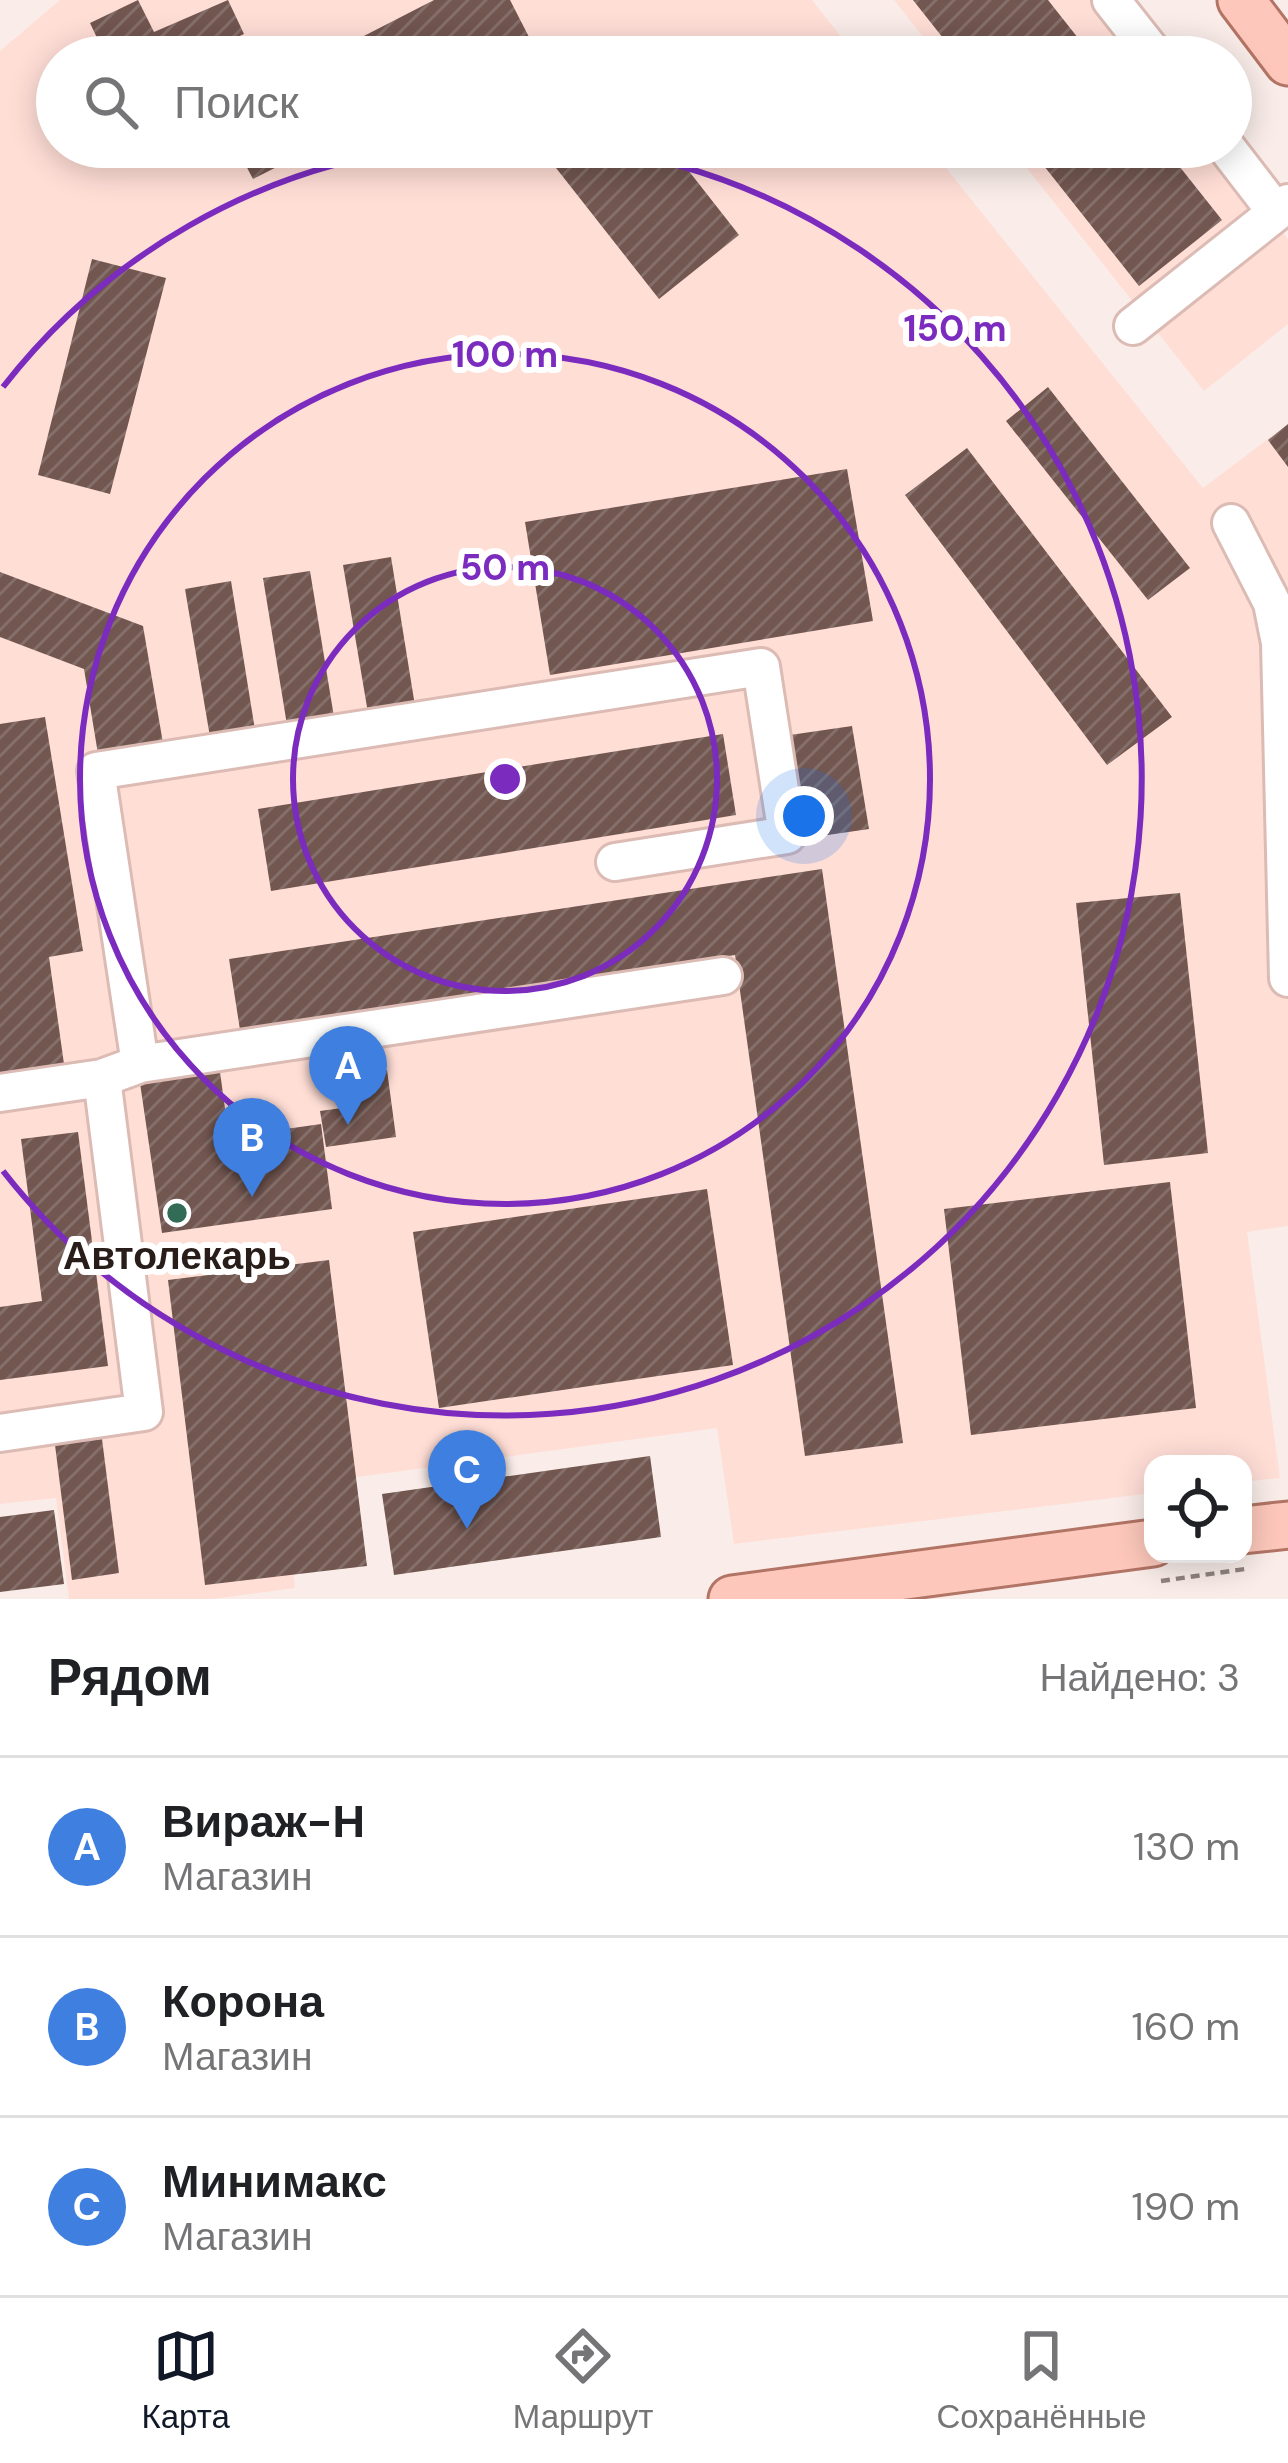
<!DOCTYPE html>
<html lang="ru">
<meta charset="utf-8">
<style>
body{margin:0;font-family:"DM Sans",sans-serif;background:#f6f6f6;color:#202124}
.controls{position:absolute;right:36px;bottom:36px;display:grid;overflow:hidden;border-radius:24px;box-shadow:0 6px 30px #0003}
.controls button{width:108px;height:108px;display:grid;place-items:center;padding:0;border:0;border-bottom:3px solid #e0e0e0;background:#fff;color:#202124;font:60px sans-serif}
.you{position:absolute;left:804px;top:816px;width:42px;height:42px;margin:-30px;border:9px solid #fff;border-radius:50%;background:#1a73e8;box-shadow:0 0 0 18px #1a73e833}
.badge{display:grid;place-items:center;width:78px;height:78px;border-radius:50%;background:#111827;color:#fff;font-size:39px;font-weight:700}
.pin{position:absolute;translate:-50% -99px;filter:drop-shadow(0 3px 6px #0008)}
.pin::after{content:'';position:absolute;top:63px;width:42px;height:36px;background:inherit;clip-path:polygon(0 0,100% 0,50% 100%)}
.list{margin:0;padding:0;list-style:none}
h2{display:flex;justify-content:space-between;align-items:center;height:156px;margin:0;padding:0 48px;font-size:51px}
h2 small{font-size:39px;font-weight:400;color:#757577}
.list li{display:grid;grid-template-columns:78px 1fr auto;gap:36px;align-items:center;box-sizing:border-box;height:180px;padding:0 48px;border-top:3px solid #e0e0e0}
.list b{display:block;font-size:45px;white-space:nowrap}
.list p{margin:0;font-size:39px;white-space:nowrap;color:#757577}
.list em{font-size:39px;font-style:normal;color:#757577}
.icon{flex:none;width:66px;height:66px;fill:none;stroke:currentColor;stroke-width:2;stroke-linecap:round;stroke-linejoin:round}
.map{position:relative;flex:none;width:1288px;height:1599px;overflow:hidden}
.search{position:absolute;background:#fff;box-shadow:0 6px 30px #0003;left:36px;right:36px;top:36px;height:132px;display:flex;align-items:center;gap:30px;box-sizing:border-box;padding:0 42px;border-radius:66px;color:#757577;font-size:45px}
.sheet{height:696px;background:#fff}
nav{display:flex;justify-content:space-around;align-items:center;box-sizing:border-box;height:168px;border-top:3px solid #e0e0e0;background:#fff;font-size:33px;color:#757577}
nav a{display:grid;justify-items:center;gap:6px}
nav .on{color:#111827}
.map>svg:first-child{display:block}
</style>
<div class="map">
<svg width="1288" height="1599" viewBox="0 0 1288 1599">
<defs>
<pattern id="building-hatch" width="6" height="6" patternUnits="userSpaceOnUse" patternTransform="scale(3)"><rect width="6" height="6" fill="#725650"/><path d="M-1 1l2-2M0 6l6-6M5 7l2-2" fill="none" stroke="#856f6a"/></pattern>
</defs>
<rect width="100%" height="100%" fill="#faede9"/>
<path fill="#ffded6" d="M60 0H812L857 57H57V147H929L1203 488 1288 424V1226L1247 1232 1280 1478 1243 1482V1464H1153V1493L734 1544 717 1428 284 1487 295 1588 213 1599H69L56 1498 0 1504V51Z
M894 0H1098L1144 57H939Z
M1010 147H1215L1288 239V324L1204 391Z"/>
<path fill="url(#building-hatch)" d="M138 0 154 32 228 0 244 34 195 57H106L90 23Z
M434 0H510L529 37 491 57H323Z
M913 0H1048L1093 57H958Z
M236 147H316L253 179Z
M563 147H670L739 235 659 299 549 159Z
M1029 147H1164L1222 220 1139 286Z
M92 259 166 278 110 494 38 475Z
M1048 387 1190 568 1148 600 1006 421Z
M1288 424V467L1268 440Z
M967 448 1172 717 1107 765 905 495Z
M847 469 873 621 550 675 525 522Z
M391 557 415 706 368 713 343 565Z
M310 571 334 717 287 725 263 578Z
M0 572 143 626 165 755 100 766 84 669 0 637Z
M231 581 255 730 210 737 185 589Z
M45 717 83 951 49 957 64 1064 0 1074V724Z
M852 726 869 829 807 838 790 735Z
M723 734 736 815 271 891 258 809Z
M822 869 903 1443 805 1456 735 955 240 1030 229 959Z
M1180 893 1208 1153 1104 1165 1076 903Z
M387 1070 396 1137 326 1147 320 1111 356 1106 352 1075Z
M220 1072 229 1137 321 1124 332 1209 162 1233 140 1083Z
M78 1132 108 1366 0 1380V1307L42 1301 21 1139Z
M1170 1182 1196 1408 971 1435 944 1209Z
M707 1189 733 1365 439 1408 413 1232Z
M329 1260 367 1566 205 1585 168 1280Z
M102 1439 119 1573 72 1580 55 1445Z
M650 1456 661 1537 394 1575 382 1494Z
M54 1510 64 1584 0 1592V1517Z"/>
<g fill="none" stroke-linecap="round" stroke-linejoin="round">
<g stroke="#dbbbb4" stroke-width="42">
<path id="minor" d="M1111 0 1156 57
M1226 147 1276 212
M1133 326 1288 203
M1231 523 1272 603 1280 643 1288 978
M140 1064 96 771 761 667 787 835 615 862
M0 1093 102 1078 140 1064 723 976
M0 1433 144 1412 102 1078"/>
</g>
<g stroke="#b27465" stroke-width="51">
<path id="major" d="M1241 0 1288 62
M1243 1530 1288 1525
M732 1599 1153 1543"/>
</g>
<path stroke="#908380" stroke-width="4.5" stroke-dasharray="9 6" stroke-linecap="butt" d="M1161 1581 1245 1569"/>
<use href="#minor" stroke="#fff" stroke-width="36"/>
<use href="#major" stroke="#fdc8bb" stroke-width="45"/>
</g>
<g fill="none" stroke="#7b2cbf" stroke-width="6">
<circle cx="505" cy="779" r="212"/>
<circle cx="505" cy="779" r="425"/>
<path d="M3 387A637 637 0 0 1 422 147M588 147A637 637 0 1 1 3 1171"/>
</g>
<circle fill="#326c56" stroke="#fff" stroke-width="4.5" cx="177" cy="1213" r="12"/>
<g text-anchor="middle" stroke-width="12" stroke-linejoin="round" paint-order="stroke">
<g font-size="39" font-weight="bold" fill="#291d1a" stroke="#fff">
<text x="177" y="1269">Автолекарь</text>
</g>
</g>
<circle cx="505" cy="779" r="18" fill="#7b2cbf" stroke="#fff" stroke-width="6"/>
<g font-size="36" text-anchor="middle" font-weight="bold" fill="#7b2cbf" stroke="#fff" stroke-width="12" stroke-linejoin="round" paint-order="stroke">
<text x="955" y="341">150 m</text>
<text x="505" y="367">100 m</text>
<text x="505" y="580">50 m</text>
</g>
</svg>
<div class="controls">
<button><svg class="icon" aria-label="locate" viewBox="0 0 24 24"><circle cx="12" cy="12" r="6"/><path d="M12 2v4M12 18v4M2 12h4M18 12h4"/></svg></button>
</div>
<div class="you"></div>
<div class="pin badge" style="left:348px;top:1125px;background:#3f7fe0">A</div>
<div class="pin badge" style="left:252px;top:1197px;background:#3f7fe0">B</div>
<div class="pin badge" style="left:467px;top:1529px;background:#3f7fe0">C</div>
<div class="search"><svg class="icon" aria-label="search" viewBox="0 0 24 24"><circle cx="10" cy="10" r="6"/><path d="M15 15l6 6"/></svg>Поиск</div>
</div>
<section class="sheet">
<h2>Рядом<small>Найдено: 3</small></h2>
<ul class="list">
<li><span class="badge" style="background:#3f7fe0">A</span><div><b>Вираж-Н</b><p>Магазин</p></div><em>130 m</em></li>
<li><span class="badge" style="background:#3f7fe0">B</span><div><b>Корона</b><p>Магазин</p></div><em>160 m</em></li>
<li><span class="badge" style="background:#3f7fe0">C</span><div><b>Минимакс</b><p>Магазин</p></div><em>190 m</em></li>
</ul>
</section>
<nav>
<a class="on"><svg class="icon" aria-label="map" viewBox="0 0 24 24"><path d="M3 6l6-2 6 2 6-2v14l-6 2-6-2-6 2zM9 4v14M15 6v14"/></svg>Карта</a>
<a><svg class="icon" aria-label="directions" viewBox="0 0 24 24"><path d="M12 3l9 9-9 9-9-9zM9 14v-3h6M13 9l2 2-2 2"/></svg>Маршрут</a>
<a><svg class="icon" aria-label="saved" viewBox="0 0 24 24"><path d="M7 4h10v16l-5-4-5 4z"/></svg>Сохранённые</a>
</nav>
